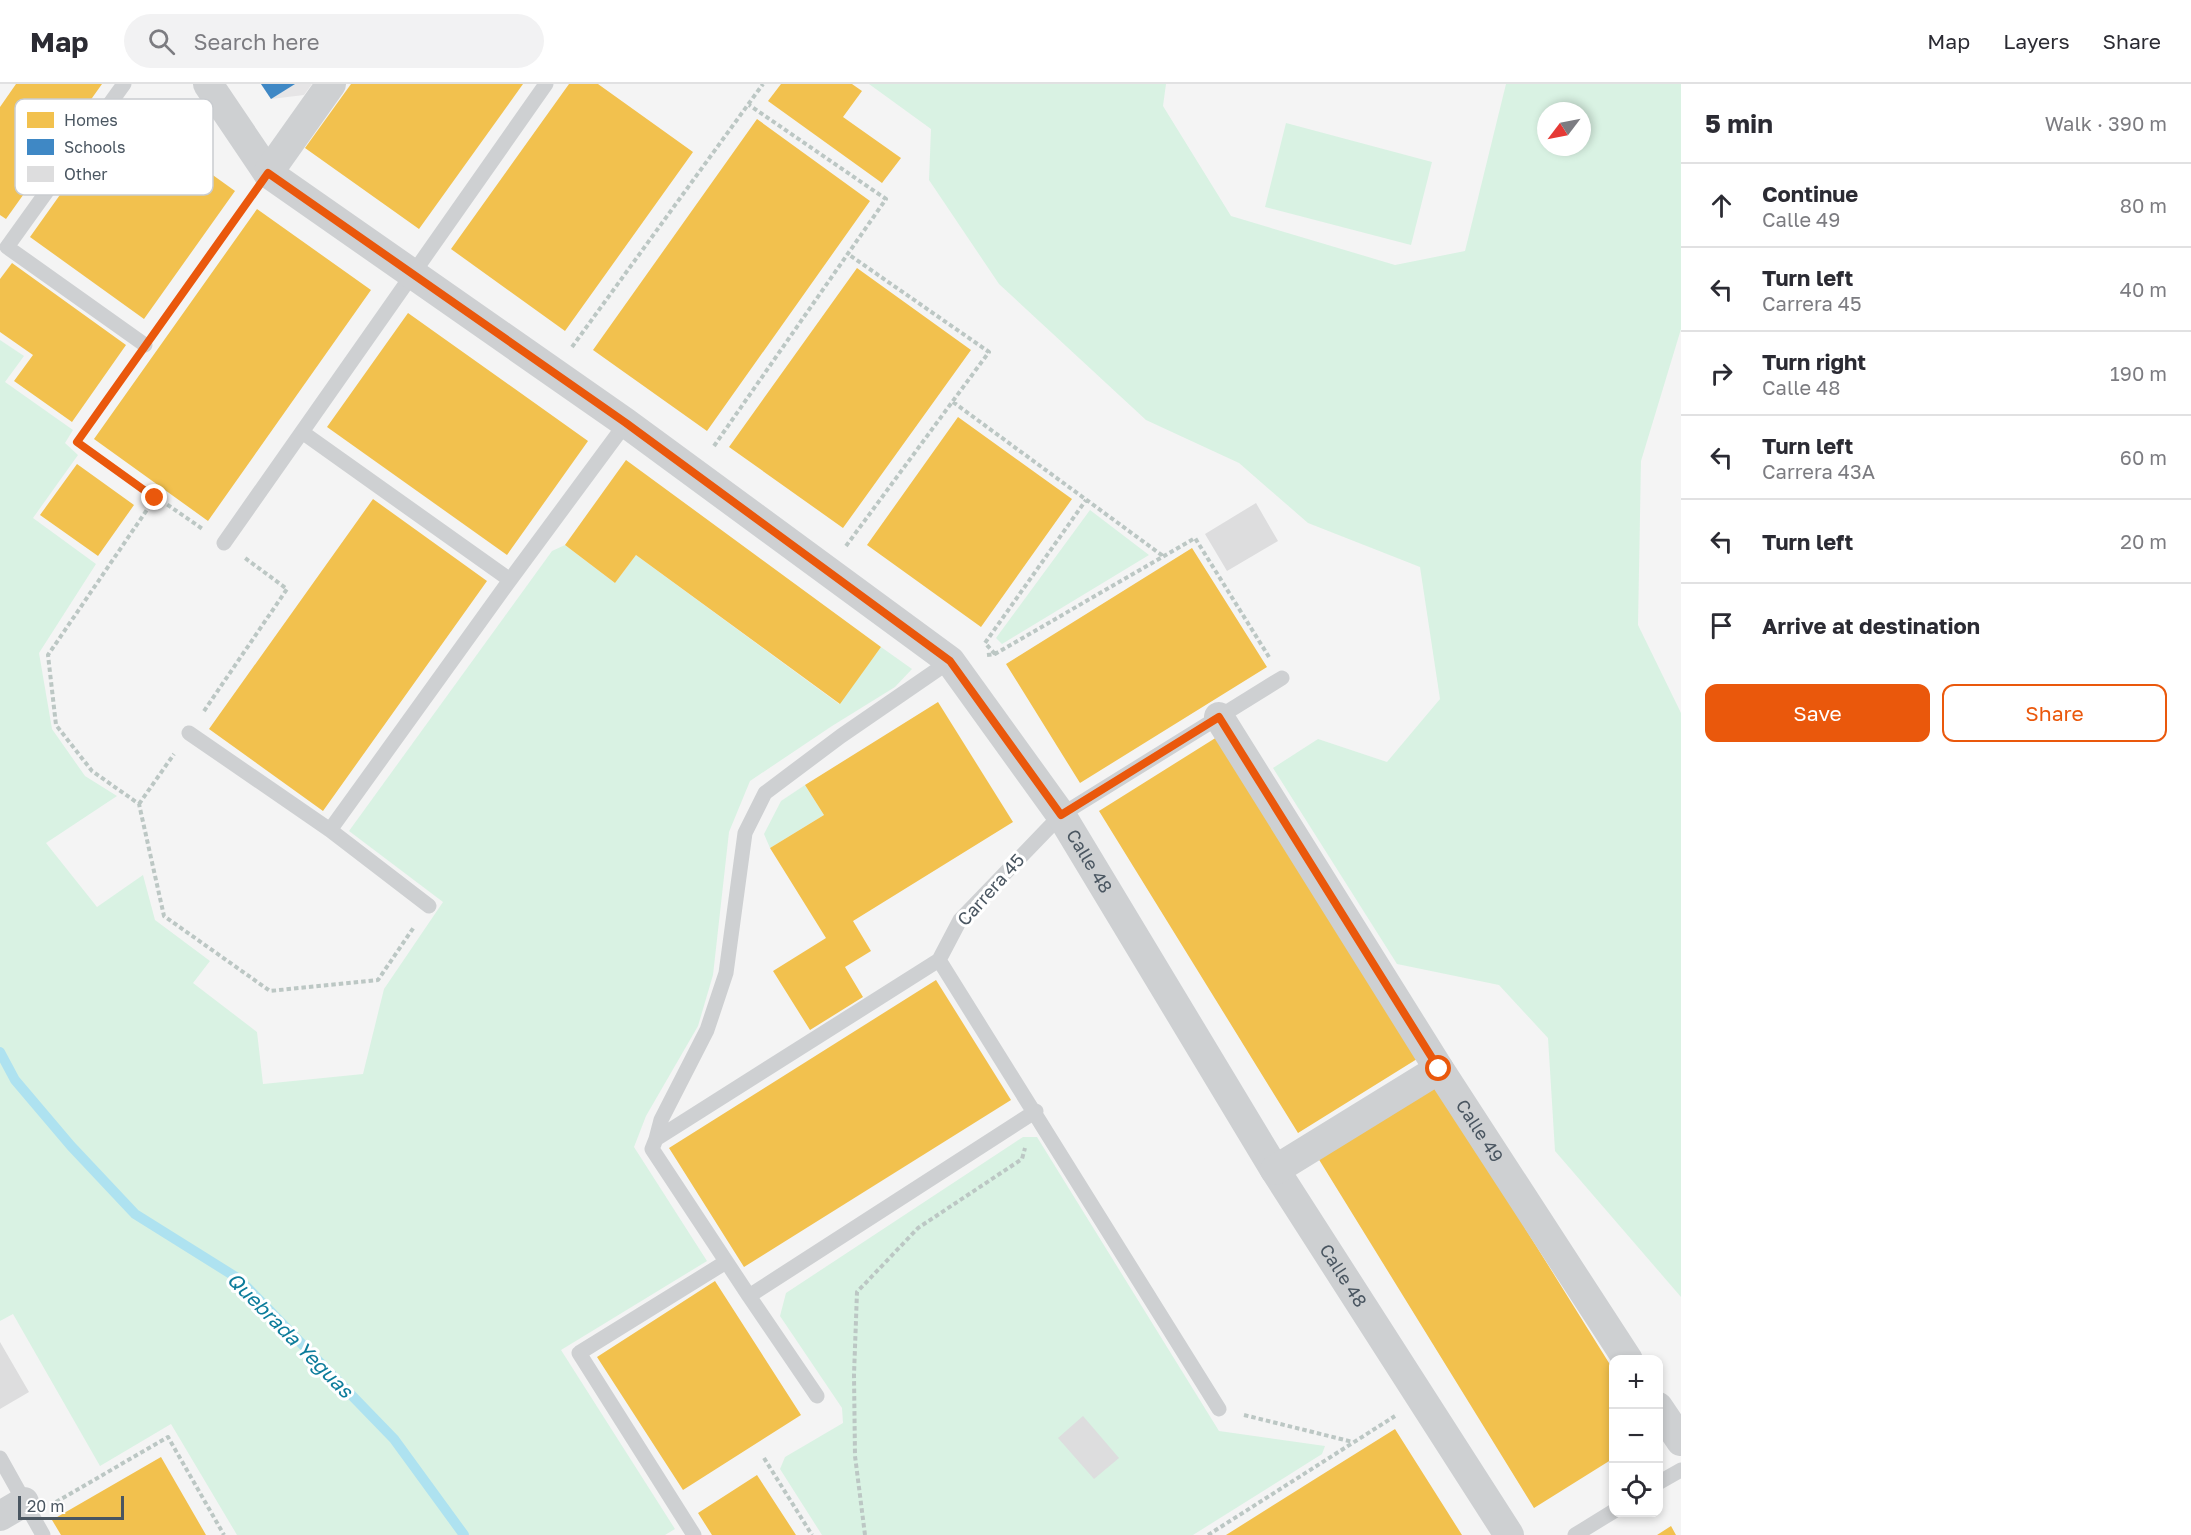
<!DOCTYPE html>
<meta charset="utf-8">
<style>
body{margin:0;font-family:"Golos Text",sans-serif;background:#f2f2f3;color:#2b2b33}
.controls{position:absolute;right:18px;bottom:18px;display:grid;overflow:hidden;border-radius:12px;box-shadow:0 3px 9px #0003}
.controls button{width:54px;height:54px;display:grid;place-items:center;padding:0;border:0;border-bottom:2px solid #e1e1e2;background:#fff;color:#2b2b33;font:30px sans-serif}
.compass{position:absolute;left:1537px;top:18px;width:54px;height:54px;border-radius:50%;background:#fff;box-shadow:0 3px 9px #0003;rotate:238deg}
.scale{position:absolute;left:18px;bottom:15px;width:106px;box-sizing:border-box;padding-left:6px;border:3px solid #4a5661;border-top:0;font-size:16px;line-height:21px;white-space:nowrap;color:#4a5661;-webkit-text-stroke:4px #fff;paint-order:stroke}
.stop{position:absolute;width:18px;height:18px;margin:-14px;border:4px solid #ea580c;border-radius:50%;background:#fff}
.stop.end{background:#ea580c;border-color:#fff;box-shadow:0 2px 6px #0008}
.list{margin:0;padding:0;list-style:none}
h2{display:flex;justify-content:space-between;align-items:center;height:78px;margin:0;padding:0 24px;font-size:26px}
h2 small{font-size:20px;font-weight:400;color:#7c7c81}
.list li{display:grid;grid-template-columns:39px 1fr auto;gap:18px;align-items:center;box-sizing:border-box;height:84px;padding:0 24px;border-top:2px solid #e1e1e2}
.list b{display:block;font-size:22px;white-space:nowrap}
.list p{margin:0;font-size:20px;white-space:nowrap;color:#7c7c81}
.list em{font-size:20px;font-style:normal;color:#7c7c81}
.actions{display:flex;gap:12px;padding:18px 24px}
.actions a{flex:1;padding:14px 0;border:2px solid #ea580c;border-radius:12px;text-align:center;font-size:21px;color:#ea580c}
.actions .main{background:#ea580c;color:#fff}
.icon{flex:none;width:33px;height:33px;fill:none;stroke:currentColor;stroke-width:2;stroke-linecap:round;stroke-linejoin:round}
.map{position:relative;flex:none;width:1681px;height:1451px;overflow:hidden}
header{display:flex;align-items:center;gap:36px;box-sizing:border-box;height:84px;padding:0 30px;background:#fff;border-bottom:2px solid #e1e1e2}
header strong{font-size:28px}
nav{display:flex;gap:33px;margin-inline-start:auto;font-size:21px}
.search{width:420px;height:54px;background:#f2f2f3;display:flex;align-items:center;gap:15px;box-sizing:border-box;padding:0 21px;border-radius:33px;color:#7c7c81;font-size:22px}
main{display:flex}
aside{flex:1;background:#fff}
.map>svg:first-child{display:block}
</style>
<header>
<strong>Map</strong>
<div class="search"><svg class="icon" aria-label="search" viewBox="0 0 24 24"><circle cx="10" cy="10" r="6"/><path d="M15 15l6 6"/></svg>Search here</div>
<nav><a>Map</a><a>Layers</a><a>Share</a></nav>
</header>
<main>
<div class="map">
<svg width="1681" height="1451" viewBox="0 0 1681 1451">
<rect width="100%" height="100%" fill="#f4f4f4"/>
<path fill="#e6e5e6" d="M261 0H312L304 11 271 15Z"/>
<path fill="#d9f2e3" fill-rule="evenodd" d="M869 0H1166L1163 22 1231 132 1395 181 1465 167 1506 0H1681V245L1641 377 1638 541 1681 629V1213L1555 1067 1548 954 1499 901 1397 880 1273 684 1318 655 1387 678 1440 615 1420 483 1308 439 1239 379 1146 336 999 200 929 96 931 45ZM1546 27H1582V63H1546Z
M1286 39 1432 78 1411 161 1265 123Z
M0 256 24 272 5 298 73 346 65 359 78 371 33 434 96 480 39 569 52 645 85 692 117 712 46 759 97 823 143 791 155 836 210 877 193 899 257 948 263 1000 363 990 384 905 443 818 349 747 552 467 565 461 615 499 636 471 839 620 881 563 912 585 895 603 832 642 750 697 729 748 713 891 698 942 646 1032 634 1063 707 1177 561 1266 675 1445 665 1451H237L171 1340 100 1382 13 1230 0 1237Z
M1090 426 1149 471 1002 560 996 554Z
M805 701 824 731 770 764 764 750 781 717Z
M1023 1053H1037L1219 1347 1325 1362 1322 1370 1193 1451H822L780 1385 785 1373 843 1339 842 1324 780 1232 786 1209Z"/>
<path fill="#f2c14e" d="M16 0H102L6 135 0 131V23Z
M351 0H523L419 145 305 64Z
M569 0H598L693 68 565 247 451 165Z
M781 0H852L862 7 843 33 901 74 882 99 768 17Z
M121 25 235 107 144 235 30 153Z
M757 35 870 117 707 347 593 266Z
M257 125 371 206 208 437 94 355Z
M12 179 126 261 72 338 14 297 33 271 0 248V195Z
M857 184 971 266 843 444 729 363Z
M408 229 588 357 507 471 327 343Z
M958 333 1072 415 981 543 867 461Z
M626 376 881 563 840 620 636 471 615 499 565 461Z
M77 380 134 421 98 472 40 431Z
M373 415 487 497 323 727 209 645Z
M1192 464 1267 583 1080 699 1006 580Z
M938 618 1013 738 853 837 871 867 845 883 863 913 810 946 773 887 826 854 770 764 824 731 805 701Z
M1217 653 1417 975 1298 1049 1099 727Z
M936 896 1011 1016 744 1183 669 1064Z
M1436 1001 1614 1287V1374L1534 1424 1318 1074Z
M715 1197 801 1331 683 1406 597 1273Z
M1395 1345 1462 1451H1226L1315 1395Z
M161 1373 206 1451H61L52 1436Z
M757 1391 796 1451H712L698 1429Z
M1671 1442 1676 1451H1657Z"/>
<path fill="#3f88c5" d="M261 0H295L271 15Z"/>
<g fill="none" stroke-linecap="round" stroke-linejoin="round">
<path stroke="#aee2f0" stroke-width="10" d="M0 968 15 996 71 1062 135 1130 239 1195 394 1355 464 1451"/>
</g>
<path fill="#ddddde" d="M1256 419 1278 457 1227 487 1205 450Z
M0 1258 29 1308 0 1325Z
M1083 1332 1119 1374 1094 1395 1058 1354Z"/>
<g fill="none" stroke-linecap="round" stroke-linejoin="round">
<path stroke="#bcc7c4" stroke-width="4" stroke-dasharray="4.5 3" stroke-linecap="butt" d="M159 242 249 116
M572 263 763 0
M130 282 77 358 204 446
M953 318 1163 472
M714 362 886 115 749 21
M155 414 48 571 56 641 92 687 139 720 164 832 270 907 378 896 414 843
M846 462 989 268 848 170
M995 570 985 559 1086 416
M987 571 995 570 1195 454 1269 573
M204 627 287 505 245 474
M139 720 174 670
M1244 1331 1353 1358
M764 1374 812 1451
M56 1418 168 1353 224 1451
M865 1451 855 1372 854 1291 857 1208 918 1144 1022 1075 1025 1064
M1208 1451 1395 1332"/>
<path stroke="#ced0d2" stroke-width="15" d="M124 0 7 163 145 261
M302 348 510 496
M224 459 546 0
M189 649 330 746 429 822
M330 746 510 496 626 339
M939 876 1219 1325
M1036 1027 749 1212 652 1065 656 1055 939 876 960 836 1061 731 1282 594
M656 1055 661 1036 707 946 726 889 745 749 765 709 841 652 950 577
M749 1212 817 1312
M0 1374 43 1451
M1658 1399 1681 1386
M694 1451 579 1269 726 1178
M1575 1451 1614 1427"/>
<g stroke="#ced0d2" stroke-width="30">
<path id="s1" d="M208 0 268 89 626 339 950 577 1061 731 1275 1086 1509 1451"/>
<path d="M268 89 331 0"/>
<path id="s2" d="M1219 633 1439 985 1628 1276"/>
<path d="M1275 1086 1439 985"/>
<path d="M1658 1323 1681 1357"/>
<path d="M0 1432 24 1418"/>
</g>
</g>
<g fill="none" stroke-linecap="round" stroke-linejoin="round">
<path stroke="#ea580c" stroke-width="8" d="M155 414 77 358 268 89 626 339 950 577 1061 731 1219 633 1439 985"/>
</g>
<g text-anchor="middle" stroke-width="6" stroke-linejoin="round" paint-order="stroke">
<g font-size="18" fill="#4a5661" stroke="#fff">
<text dy="6" stroke="none"><textPath href="#s1" startOffset="1190">Calle 48</textPath></text>
<text transform="translate(991 806) rotate(-48)" y="6">Carrera 45</text>
<text dy="6" stroke="none"><textPath href="#s2" startOffset="489">Calle 49</textPath></text>
<text dy="6" stroke="none"><textPath href="#s1" startOffset="1676">Calle 48</textPath></text>
</g>
<g font-size="20" font-style="italic" fill="#0c7c9b" stroke="#fff">
<text transform="translate(290 1251) rotate(45)" y="7">Quebrada Yeguas</text>
</g>
</g>
<rect x="15" y="15" width="198" height="96" rx="9" fill="#fff" stroke="#c9ccd0" stroke-width="1.5"/>
<rect x="27" y="28" width="27" height="16" fill="#f2c14e"/>
<rect x="27" y="55" width="27" height="16" fill="#3f88c5"/>
<rect x="27" y="82" width="27" height="16" fill="#ddddde"/>
<g font-size="16" fill="#4a5661">
<text x="64" y="42">Homes</text>
<text x="64" y="69">Schools</text>
<text x="64" y="96">Other</text>
</g>
</svg>
<div class="controls">
<button>+</button>
<button>−</button>
<button><svg class="icon" aria-label="locate" viewBox="0 0 24 24"><circle cx="12" cy="12" r="6"/><path d="M12 2v4M12 18v4M2 12h4M18 12h4"/></svg></button>
</div>
<svg class="compass" viewBox="-18 -18 36 36"><path d="M0-13l5 13h-10z" fill="#e53935"/><path d="M0 13l5-13h-10z" fill="#7c7c81"/></svg>
<div class="scale">20 m</div>
<div class="stop" style="left:1439px;top:985px"></div>
<div class="stop end" style="left:155px;top:414px"></div>
</div>
<aside>
<h2>5 min<small>Walk · 390 m</small></h2>
<ul class="list">
<li><svg class="icon" aria-label="ahead" viewBox="0 0 24 24"><path d="M12 20V5M6 11l6-6 6 6"/></svg><div><b>Continue</b><p>Calle 49</p></div><em>80 m</em></li>
<li><svg class="icon" aria-label="left" viewBox="0 0 24 24"><path d="M17 20v-9H6M10 6l-5 5 5 5"/></svg><div><b>Turn left</b><p>Carrera 45</p></div><em>40 m</em></li>
<li><svg class="icon" aria-label="right" viewBox="0 0 24 24"><path d="M7 20v-9h11M14 6l5 5-5 5"/></svg><div><b>Turn right</b><p>Calle 48</p></div><em>190 m</em></li>
<li><svg class="icon" aria-label="left" viewBox="0 0 24 24"><path d="M17 20v-9H6M10 6l-5 5 5 5"/></svg><div><b>Turn left</b><p>Carrera 43A</p></div><em>60 m</em></li>
<li><svg class="icon" aria-label="left" viewBox="0 0 24 24"><path d="M17 20v-9H6M10 6l-5 5 5 5"/></svg><div><b>Turn left</b></div><em>20 m</em></li>
<li><svg class="icon" aria-label="arrive" viewBox="0 0 24 24"><path d="M6 21V4h12l-3 4 3 4H6"/></svg><div><b>Arrive at destination</b></div></li>
</ul>
<div class="actions"><a class="main">Save</a><a>Share</a></div>
</aside>
</main>
